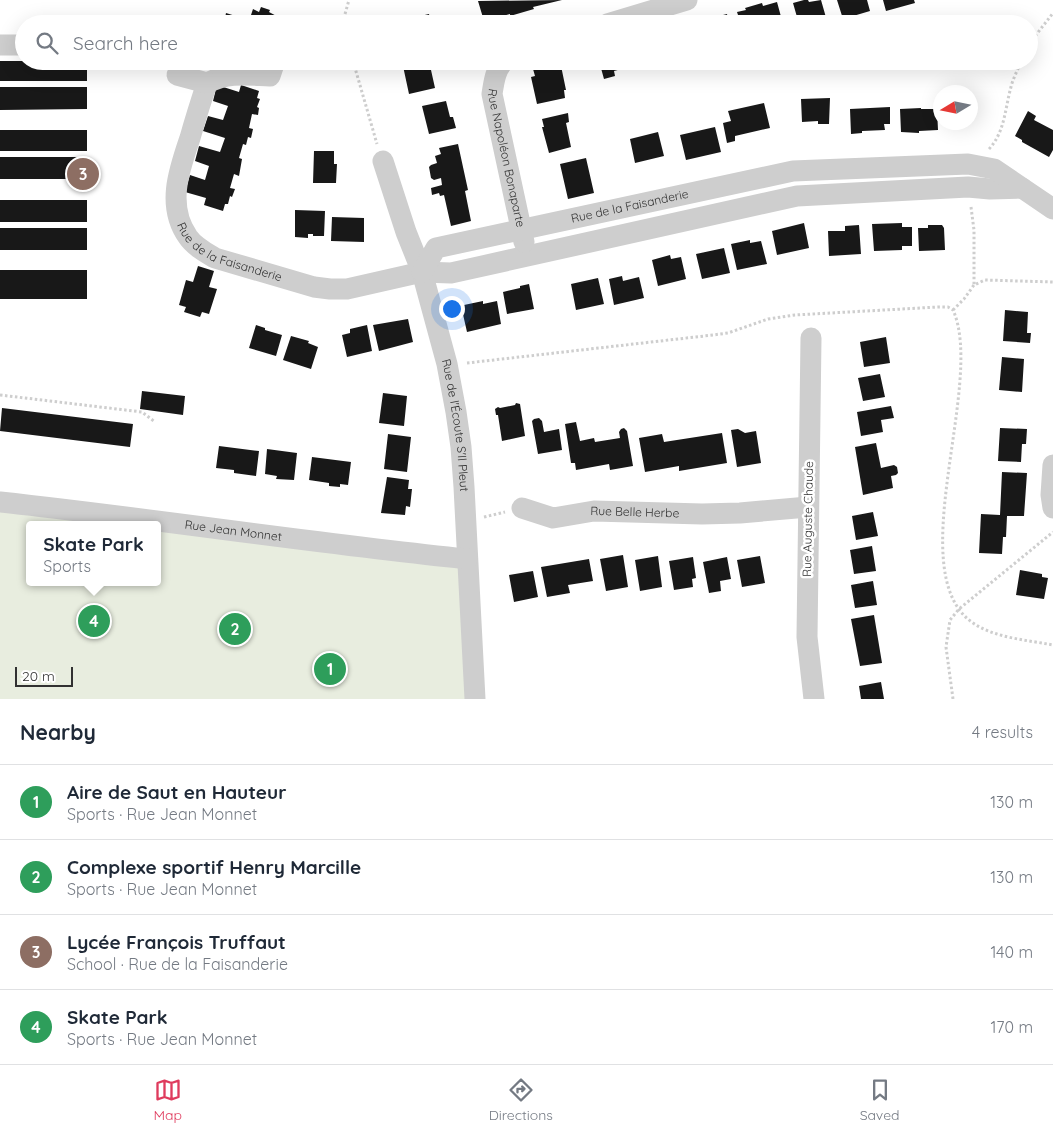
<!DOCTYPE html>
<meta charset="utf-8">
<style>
body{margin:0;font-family:Quicksand,sans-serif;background:#f6f6f7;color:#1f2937}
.compass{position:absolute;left:933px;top:85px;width:45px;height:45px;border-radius:50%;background:#fff;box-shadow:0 5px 20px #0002;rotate:260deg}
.scale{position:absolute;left:15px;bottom:12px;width:58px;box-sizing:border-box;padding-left:5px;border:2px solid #313131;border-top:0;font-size:14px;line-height:18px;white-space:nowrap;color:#313131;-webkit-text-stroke:4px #fff;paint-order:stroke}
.you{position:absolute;left:451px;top:308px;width:18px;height:18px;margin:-12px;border:4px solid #fff;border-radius:50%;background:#1a73e8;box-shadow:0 0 0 8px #1a73e833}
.badge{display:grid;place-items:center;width:32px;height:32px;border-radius:50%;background:#df3b5d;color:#fff;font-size:16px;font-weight:700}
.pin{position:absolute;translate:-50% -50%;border:2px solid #fff;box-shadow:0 1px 5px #0006}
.popup{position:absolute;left:26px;top:521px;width:135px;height:65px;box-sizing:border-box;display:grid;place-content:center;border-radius:5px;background:#fff;filter:drop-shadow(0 1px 4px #0005);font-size:16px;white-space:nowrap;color:#747a83}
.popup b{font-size:19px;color:#1f2937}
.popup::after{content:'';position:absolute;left:50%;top:100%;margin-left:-10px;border:10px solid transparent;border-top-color:#fff}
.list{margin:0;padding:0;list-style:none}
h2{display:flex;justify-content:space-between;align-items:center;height:65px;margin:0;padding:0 20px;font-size:21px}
h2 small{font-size:16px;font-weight:400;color:#747a83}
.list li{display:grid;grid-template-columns:32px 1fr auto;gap:15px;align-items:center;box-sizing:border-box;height:75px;padding:0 20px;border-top:1px solid #e0e1e3}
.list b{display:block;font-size:19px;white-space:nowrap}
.list p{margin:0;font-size:16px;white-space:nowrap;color:#747a83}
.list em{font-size:16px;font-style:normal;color:#747a83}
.icon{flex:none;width:28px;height:28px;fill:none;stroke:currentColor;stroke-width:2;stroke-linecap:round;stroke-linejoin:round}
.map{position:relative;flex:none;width:1053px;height:699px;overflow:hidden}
.search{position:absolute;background:#fff;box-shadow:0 5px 20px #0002;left:15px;right:15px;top:15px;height:55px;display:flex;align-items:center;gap:12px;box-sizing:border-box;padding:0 18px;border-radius:28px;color:#747a83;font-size:19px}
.sheet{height:365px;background:#fff}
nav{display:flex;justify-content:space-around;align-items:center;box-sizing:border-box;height:70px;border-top:1px solid #e0e1e3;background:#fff;font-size:14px;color:#747a83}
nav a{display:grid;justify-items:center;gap:2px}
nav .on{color:#df3b5d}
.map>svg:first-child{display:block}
</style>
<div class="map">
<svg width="1053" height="699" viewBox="0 0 1053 699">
<rect width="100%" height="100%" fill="#fff"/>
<path fill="#e8eddf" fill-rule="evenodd" d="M0 502 467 560 475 699H0ZM30 525H158V582H30Z"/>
<path fill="#181818" d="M562 0 533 7 534 9 510 16V14L484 21 478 1Z
M804 0H808L809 2 821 0 827 21 817 24H799L793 3Z
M837 0H867L870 11 843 19Z
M883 0H914L915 3 886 11Z
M777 2 783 24H741L737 12 746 10 745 8 762 3 763 6Z
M261 7 270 10 269 12 282 19 280 24H248L253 9 259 12Z
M226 13 242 18 240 24H214L217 16 225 18Z
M429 14 431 24H400L399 21Z
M727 14 729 24H706L712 22 711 18Z
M0 61H87V81H0Z
M178 61H195L192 70 177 65Z
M426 61 428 70H431L435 88 409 94 403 66Z
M537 61H560L566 90H564L565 98 537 104 531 77 535 76 531 62Z
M599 61H639L640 64 614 71 615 76 604 79Z
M217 85 239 92 241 85 259 91 257 98 260 99 257 107 259 108 258 115 252 114 249 128 253 129 251 138 248 137 246 145 243 144 239 158 242 159 239 176 234 174 230 188 235 189 232 197 230 196 228 204H225L223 211 204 205 206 198 185 192 190 175 205 180 209 166 195 161 199 146 220 152 225 138 203 131 208 116 223 120 228 106 213 101Z
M0 87H87V109L0 110Z
M970 94H972L973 120H970Z
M830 98 829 124H818V121L802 122 801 99Z
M446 101 450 117H453L456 128 429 134 422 106Z
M764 103 770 128 735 136V141L727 143 723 123 731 121 728 111Z
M890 107V124H884L885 130 862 131V133L851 134 850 109Z
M921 108V109H937L938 130 919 131V133L901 132 900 109Z
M1028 111 1036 116 1034 120 1053 130V150L1049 157 1022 142V140L1015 136Z
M568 113 569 122 566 123 571 147 549 153 542 127H544L542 119Z
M715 127 721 152 686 160 680 135Z
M0 130H87V151H0Z
M658 132 664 156 635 163 630 139Z
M458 144 468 190 465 191 471 221 451 226 444 195 440 196 439 193 432 195 431 188 442 185 441 178 434 180 431 178 429 167 431 165 437 163 435 156 441 154 439 148Z
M314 151H334V164H337L336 183H313Z
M0 157H87V179H0Z
M586 158 594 193 568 199 560 164Z
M0 200H87V222H0Z
M295 210 325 211 324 236H313V234H308V238L295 237Z
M332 217 364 218V242L331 241Z
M804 223 809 248 777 255 772 231Z
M902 223V227H912V246H902V250L874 251 872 224Z
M859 225 861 254 829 256 828 231H845V226Z
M928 225H942L944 228 945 250 919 251 918 228H928Z
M0 228H87V250H0Z
M750 240V243L761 241 767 264 737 270 731 244Z
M724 248 730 273 702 279 696 254Z
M670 255 671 259 681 257 686 279 658 286 652 260Z
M198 266 214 271 209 287 217 289 209 314 202 312 200 317 184 312 186 307 179 305 186 280 193 282Z
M0 270H87V299H0Z
M622 276 623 281 639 277 644 298 614 305 609 279Z
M598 278 604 304 576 310 571 284Z
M529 284 534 309 507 314 503 292 520 288V286Z
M483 301V304L497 301 501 324 467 332 462 310 464 305Z
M1005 310 1028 312 1027 333H1031L1030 343 1003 341Z
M408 319 413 342 379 351 373 325Z
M256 325 265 328V330L282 335 276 356 249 348Z
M367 325 372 351 347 357 342 335 350 333V329Z
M291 336 309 341 308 343 318 347 311 369 283 360Z
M886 337 890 363 864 367 860 342Z
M1002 357 1024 359 1022 392 999 390Z
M880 374 885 397 863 401 858 378Z
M142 391 185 396 183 415 140 409Z
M383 393 407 396 404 426 379 423Z
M516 403 520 404 525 436 502 441 498 415H496L495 409 498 407 500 408 515 405Z
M891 406 894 418 881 420 883 432 861 436 857 412Z
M2 408 133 424 130 447 0 431Z
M539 418 542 421 544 432 559 429 562 450 538 454 532 421 534 419Z
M576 422 580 441 594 438 595 442 620 438 619 432 621 429 624 428 627 431 633 466 610 470 609 464 576 470 575 463H571L565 424Z
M1000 428 1027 429 1026 444H1022L1021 462 998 461Z
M738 429 745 433 756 431 761 463 737 467 731 430Z
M722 433 727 463 679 471V466L645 472 639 438 662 434 664 442Z
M388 434 411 437 407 472 384 469Z
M876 443 881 468 894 465 897 467 898 473 896 475 891 476 893 488 863 495 855 447Z
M219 446 259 451 256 476 234 473V470L216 468Z
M267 449 297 453 294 480 276 479 277 476 265 474Z
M312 457 351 462 348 485 340 484V487L329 486V483L309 480Z
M1002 472 1027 473 1024 516H1007L1006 537H1003L1002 554 979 553 981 514 1000 515Z
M387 477 409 480 408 489H412L410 507 406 506 405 515 381 513Z
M873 512 878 536 856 540 852 516Z
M872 546 876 571 854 574 850 550Z
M623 555 628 587 606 591 600 559Z
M658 556 662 587 640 591 635 560Z
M760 556 765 583 742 587 737 560Z
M693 557 696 578 692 579 693 587 674 590 669 561Z
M727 557 731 579 720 581 721 591 709 593 703 562Z
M589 559 593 581 568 585 570 593 547 597 541 567Z
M1020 570 1042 574V577L1048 578 1044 599 1016 595Z
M533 571 538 597 514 602 509 575Z
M873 581 877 605 855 608 851 585Z
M874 615 882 663 860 666 851 619Z
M881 682 884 699H861L859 686Z"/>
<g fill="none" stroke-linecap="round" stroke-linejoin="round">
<path stroke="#cecece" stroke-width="3" stroke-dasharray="2.5 2.5" stroke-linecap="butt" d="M345 24V14L349 0
M1029 44 1053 13
M353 61 377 144
M989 149C1005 132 1005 108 1011 87 1013 78 1018 70 1021 61
M971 207 974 230V285
M953 310 964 299 974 285 985 280 1053 282
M467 363 713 335 728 333 768 319 795 315 938 307H948L953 310C986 383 900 573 973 623 995 638 1027 640 1053 645
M0 395 142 412 155 422
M484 517 505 512
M953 699 946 647 950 620 959 609 1053 532"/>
<g stroke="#cecece" stroke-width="21">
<path d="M607 24 687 0"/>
<path d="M0 45H24"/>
<path id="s1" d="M275 61 270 76C246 75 229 72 207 83 201 101 195 120 190 138 179 170 166 206 188 237 194 246 205 252 215 258L314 287 330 289H347L422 272 451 273 797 196 968 187 990 189 1022 188"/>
<path id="s2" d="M504 61C495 70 494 82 492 94L524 242"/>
<path d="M177 75 207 83"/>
<path id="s3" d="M383 161 406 232 422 272 447 364 456 412 461 447 464 487 475 699"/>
<path id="s4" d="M422 272 436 248 793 171 968 164 994 169 1053 209"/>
<path d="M811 338 807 637 814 699"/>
<path d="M1053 465 1051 495 1053 508"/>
<path id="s5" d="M0 502C156 519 311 543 467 559"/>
<path id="s6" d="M522 508 553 518 594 511 702 514 740 513 808 507"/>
</g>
</g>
<g text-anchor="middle" stroke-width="5" stroke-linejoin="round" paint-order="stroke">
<g font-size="12" fill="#313131" stroke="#fff">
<text dy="4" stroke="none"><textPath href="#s2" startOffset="101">Rue Napoléon Bonaparte</textPath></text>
<text dy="4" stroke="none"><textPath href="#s4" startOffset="226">Rue de la Faisanderie</textPath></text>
<text dy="4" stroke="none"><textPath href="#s1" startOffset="285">Rue de la Faisanderie</textPath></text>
<text dy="4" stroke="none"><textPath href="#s3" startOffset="275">Rue de l'Écoute S'Il Pleut</textPath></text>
<text dy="4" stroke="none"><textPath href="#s6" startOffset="115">Rue Belle Herbe</textPath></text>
<text transform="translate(808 519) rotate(-89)" y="4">Rue Auguste Chaude</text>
<text dy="4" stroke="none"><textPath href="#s5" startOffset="235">Rue Jean Monnet</textPath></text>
</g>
</g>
</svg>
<svg class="compass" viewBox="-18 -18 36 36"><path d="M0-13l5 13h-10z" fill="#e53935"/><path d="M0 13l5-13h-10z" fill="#747a83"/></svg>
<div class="scale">20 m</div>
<div class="you"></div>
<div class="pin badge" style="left:330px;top:669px;background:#2e9e5b">1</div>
<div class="pin badge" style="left:235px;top:629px;background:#2e9e5b">2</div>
<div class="pin badge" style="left:83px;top:174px;background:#8d6e63">3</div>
<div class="pin badge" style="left:94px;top:621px;background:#2e9e5b">4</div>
<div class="popup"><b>Skate Park</b>Sports</div>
<div class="search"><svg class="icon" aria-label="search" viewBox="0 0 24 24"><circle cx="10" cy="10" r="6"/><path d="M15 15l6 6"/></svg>Search here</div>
</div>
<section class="sheet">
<h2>Nearby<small>4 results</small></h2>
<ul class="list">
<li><span class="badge" style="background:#2e9e5b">1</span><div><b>Aire de Saut en Hauteur</b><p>Sports · Rue Jean Monnet</p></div><em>130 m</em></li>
<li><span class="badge" style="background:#2e9e5b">2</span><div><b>Complexe sportif Henry Marcille</b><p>Sports · Rue Jean Monnet</p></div><em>130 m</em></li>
<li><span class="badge" style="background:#8d6e63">3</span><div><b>Lycée François Truffaut</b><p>School · Rue de la Faisanderie</p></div><em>140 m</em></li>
<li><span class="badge" style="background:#2e9e5b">4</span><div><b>Skate Park</b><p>Sports · Rue Jean Monnet</p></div><em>170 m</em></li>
</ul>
</section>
<nav>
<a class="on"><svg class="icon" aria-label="map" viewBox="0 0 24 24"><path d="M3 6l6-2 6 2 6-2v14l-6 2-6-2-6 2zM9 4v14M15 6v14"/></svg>Map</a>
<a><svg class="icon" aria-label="directions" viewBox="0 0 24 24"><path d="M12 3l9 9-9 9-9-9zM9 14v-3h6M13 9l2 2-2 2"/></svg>Directions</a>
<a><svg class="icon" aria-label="saved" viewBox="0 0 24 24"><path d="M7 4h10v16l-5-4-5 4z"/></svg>Saved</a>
</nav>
